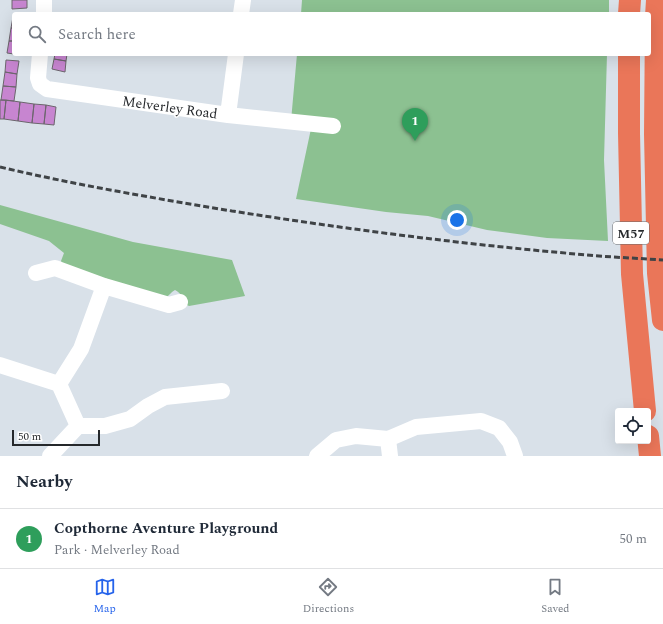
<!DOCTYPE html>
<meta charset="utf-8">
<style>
body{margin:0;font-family:Spectral,serif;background:#f2f2f3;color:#1f2937}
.controls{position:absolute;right:12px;bottom:12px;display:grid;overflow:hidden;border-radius:4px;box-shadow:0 4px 16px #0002}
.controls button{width:36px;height:36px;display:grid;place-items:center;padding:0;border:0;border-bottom:1px solid #e0e1e3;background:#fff;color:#1f2937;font:20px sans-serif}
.scale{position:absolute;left:12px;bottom:10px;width:88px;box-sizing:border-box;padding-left:4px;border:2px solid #25282b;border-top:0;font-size:11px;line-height:14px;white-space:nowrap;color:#25282b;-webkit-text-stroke:3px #fff;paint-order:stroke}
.you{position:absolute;left:457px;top:220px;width:14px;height:14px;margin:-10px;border:3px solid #fff;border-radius:50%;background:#1a73e8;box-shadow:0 0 0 6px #1a73e833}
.badge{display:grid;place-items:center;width:26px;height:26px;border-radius:50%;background:#2563eb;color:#fff;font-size:13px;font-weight:700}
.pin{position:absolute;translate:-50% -33px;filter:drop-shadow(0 1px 2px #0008)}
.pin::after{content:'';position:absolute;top:21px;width:14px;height:12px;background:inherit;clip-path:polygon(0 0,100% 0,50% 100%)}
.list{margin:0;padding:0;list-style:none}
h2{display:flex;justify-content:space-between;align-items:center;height:52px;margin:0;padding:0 16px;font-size:17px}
h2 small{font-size:13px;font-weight:400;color:#747a83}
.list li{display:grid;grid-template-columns:26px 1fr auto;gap:12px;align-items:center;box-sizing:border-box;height:60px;padding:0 16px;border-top:1px solid #e0e1e3}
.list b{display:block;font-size:15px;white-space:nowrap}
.list p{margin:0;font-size:13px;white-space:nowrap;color:#747a83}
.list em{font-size:13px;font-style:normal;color:#747a83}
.icon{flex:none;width:22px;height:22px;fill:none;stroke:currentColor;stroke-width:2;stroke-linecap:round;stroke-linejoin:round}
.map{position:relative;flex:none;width:663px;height:456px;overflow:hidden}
.search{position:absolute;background:#fff;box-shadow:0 4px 16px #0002;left:12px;right:12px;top:12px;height:44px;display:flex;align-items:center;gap:10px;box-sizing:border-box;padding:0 14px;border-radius:4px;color:#747a83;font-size:15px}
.sheet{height:112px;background:#fff}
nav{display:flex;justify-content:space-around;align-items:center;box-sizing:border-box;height:56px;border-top:1px solid #e0e1e3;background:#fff;font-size:11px;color:#747a83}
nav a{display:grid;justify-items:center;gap:2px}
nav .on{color:#2563eb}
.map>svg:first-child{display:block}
</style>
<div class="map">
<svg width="663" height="456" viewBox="0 0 663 456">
<rect width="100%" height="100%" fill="#d9e1e9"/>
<path fill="#8cc191" d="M302 0H609V14H301Z
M297 54H607L604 160 608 241 547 238 487 230 428 216 386 212 296 199 312 124 291 121Z
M0 205 133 242 232 260 245 296 189 306 187 305C184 299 181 293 175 290 171 292 169 296 165 298L63 265 61 261 64 253 49 241 0 224Z"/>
<path fill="#c785d0" stroke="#6c666d" d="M12 0H27V8L12 9Z
M13 17H14V28H11Z
M11 28H14V41H9Z
M9 41H14V54L7 53Z
M55 54H67L66 61 54 59Z
M54 59 66 61 65 72 52 69Z
M6 60 19 61 17 74 5 72Z
M5 72 17 74 16 87 3 86Z
M3 86 16 87 14 101 1 100Z
M0 100H6L4 119H0Z
M6 100 20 102 18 121 4 119Z
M20 102 34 104 32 123 18 121Z
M34 104 46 105 44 124 32 123Z
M46 105 56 107 54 125 44 124Z"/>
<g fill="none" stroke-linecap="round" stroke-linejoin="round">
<path stroke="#fff" stroke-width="16" d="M44 14V0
M241 14 243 0
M40 54 38 78 40 84 47 89 228 115 333 126
M228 115 236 54
M36 273 55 268 104 286 169 305 180 302
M0 365 59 384
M59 384 78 426H105L130 419 148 406 165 397 222 391
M59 384 81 349 104 286
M388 439 390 456
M50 456 78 426
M317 456 336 440 356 436 388 439 416 427 481 421 499 428 510 442 515 456"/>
<path stroke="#ea7659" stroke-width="22" d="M657 0 656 17 655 134 658 273 663 320
M629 14 630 0
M629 54V133L632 274 645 411
M648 436 650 456"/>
<path stroke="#3f4346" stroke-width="3" stroke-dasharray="6 3" stroke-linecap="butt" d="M0 167C76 185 154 198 232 211 346 229 461 244 576 254 605 257 634 258 663 260"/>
</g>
<g text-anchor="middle" stroke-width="3" stroke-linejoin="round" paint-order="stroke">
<rect fill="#fff" stroke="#66686b" stroke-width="1" x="613" y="222" width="36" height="22" rx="3"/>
<g font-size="13" font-weight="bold" fill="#25282b">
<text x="631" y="238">M57</text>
</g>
<g font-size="14" fill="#25282b" stroke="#fff">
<text transform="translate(170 107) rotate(8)" y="5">Melverley Road</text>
</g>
</g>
</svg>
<div class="controls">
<button><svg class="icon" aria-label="locate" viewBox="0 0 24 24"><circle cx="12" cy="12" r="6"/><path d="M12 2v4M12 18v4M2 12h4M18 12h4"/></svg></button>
</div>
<div class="scale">50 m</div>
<div class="you"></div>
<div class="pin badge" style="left:415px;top:141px;background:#2e9e5b">1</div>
<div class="search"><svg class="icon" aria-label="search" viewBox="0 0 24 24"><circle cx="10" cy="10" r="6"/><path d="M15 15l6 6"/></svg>Search here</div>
</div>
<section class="sheet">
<h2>Nearby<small></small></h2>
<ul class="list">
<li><span class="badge" style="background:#2e9e5b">1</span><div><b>Copthorne Aventure Playground</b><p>Park · Melverley Road</p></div><em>50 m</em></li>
</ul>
</section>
<nav>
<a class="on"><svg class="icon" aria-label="map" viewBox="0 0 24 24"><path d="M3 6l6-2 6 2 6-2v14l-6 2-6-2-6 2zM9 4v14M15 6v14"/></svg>Map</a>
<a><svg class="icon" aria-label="directions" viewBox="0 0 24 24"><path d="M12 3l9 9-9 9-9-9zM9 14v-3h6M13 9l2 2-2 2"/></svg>Directions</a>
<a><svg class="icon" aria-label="saved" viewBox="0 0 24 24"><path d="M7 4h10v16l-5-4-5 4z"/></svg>Saved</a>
</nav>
